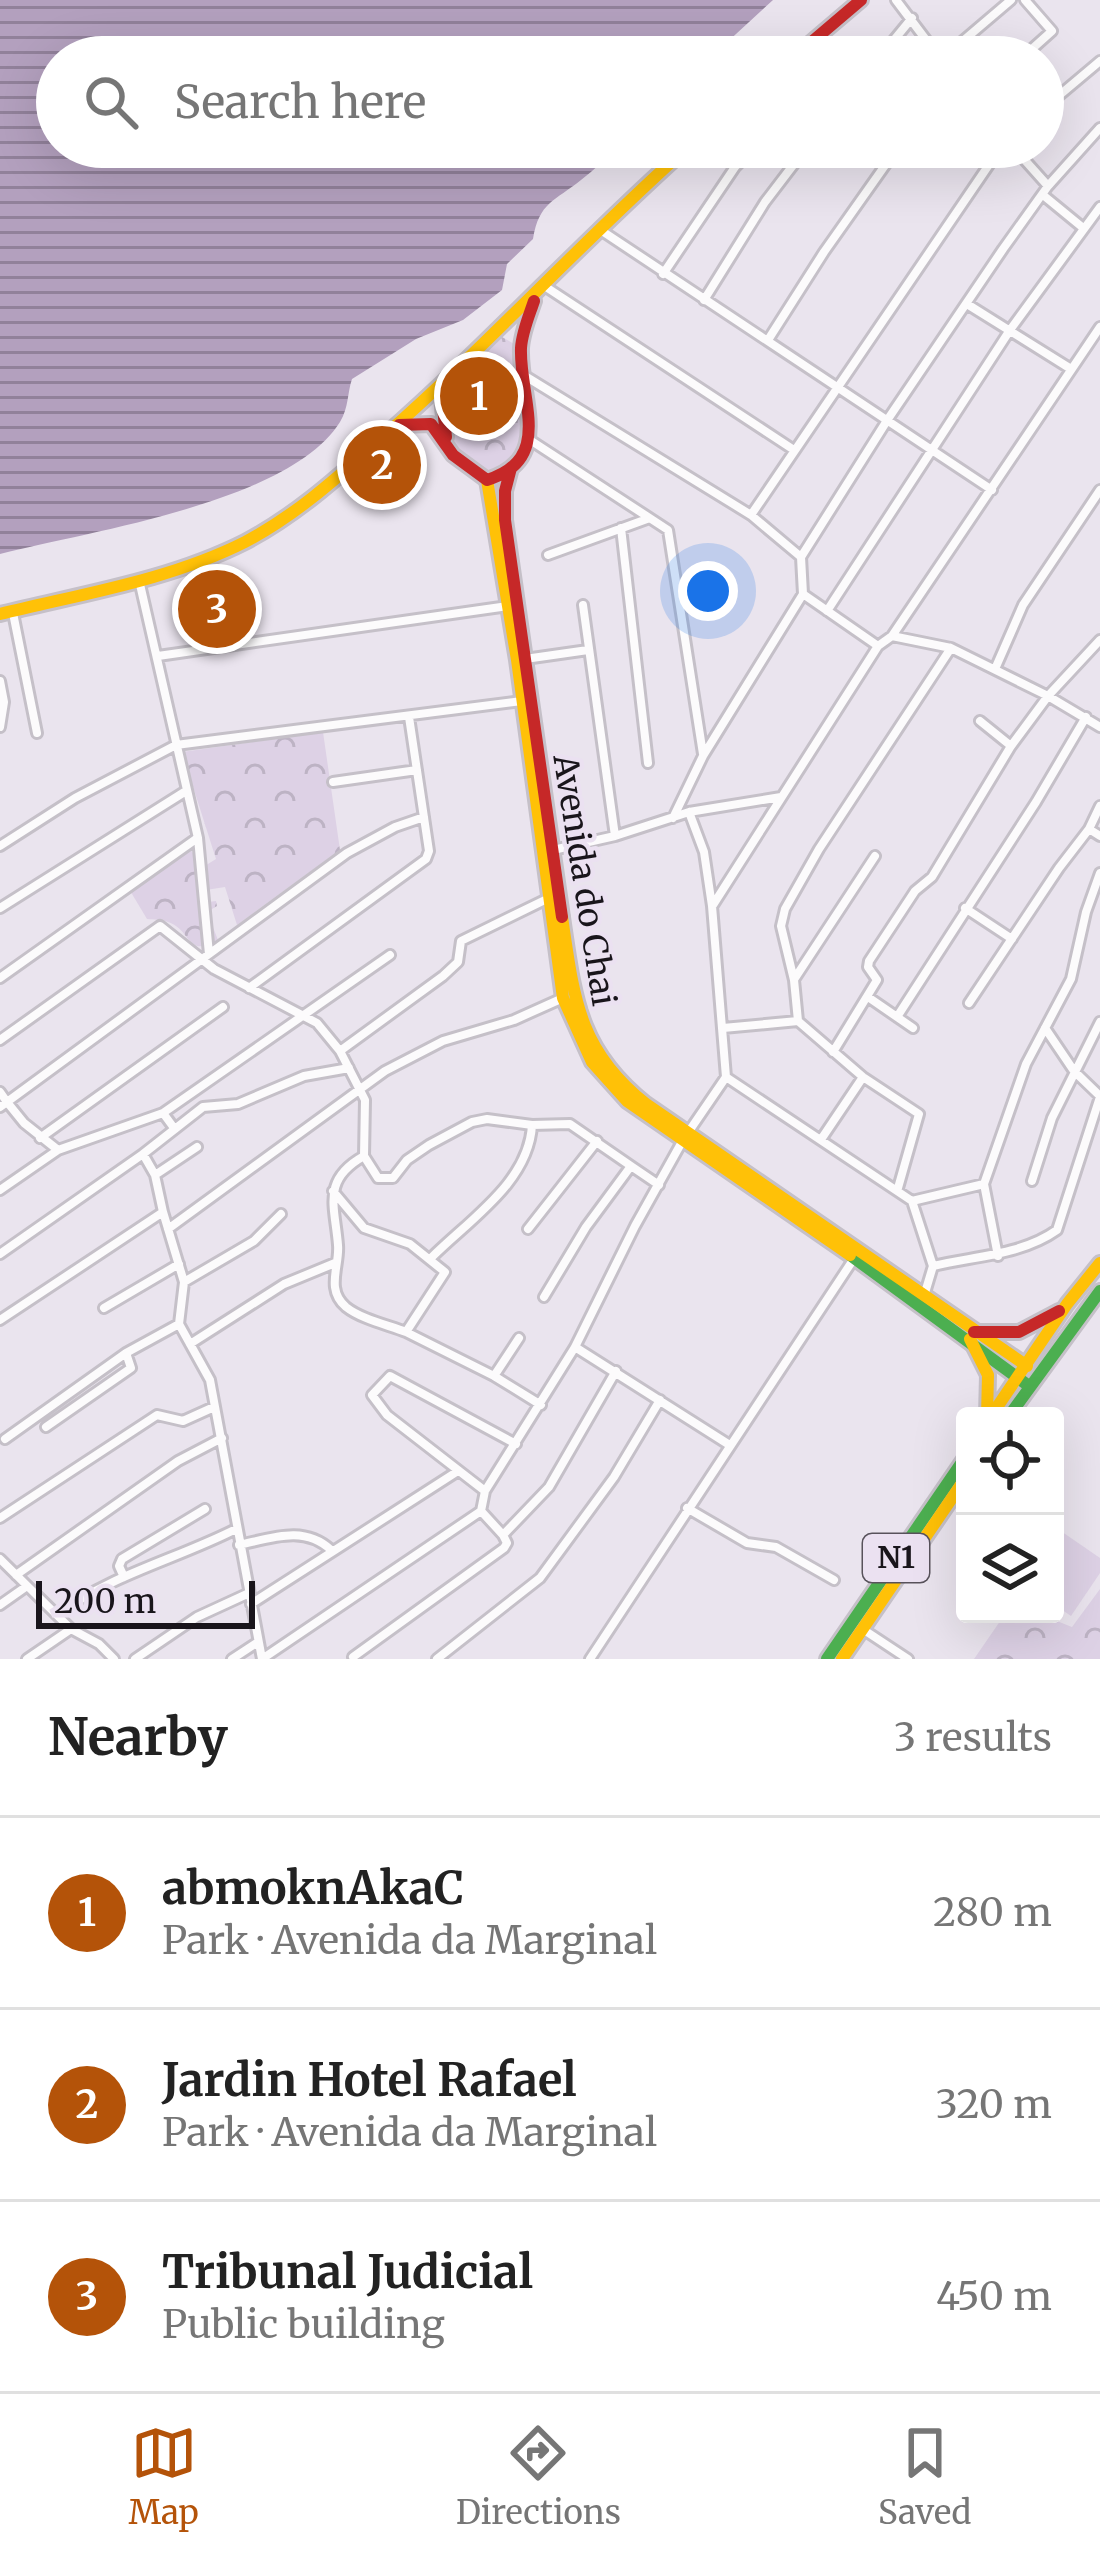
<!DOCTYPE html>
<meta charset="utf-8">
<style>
body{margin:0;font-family:Merriweather,serif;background:#f2f2f2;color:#222}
.controls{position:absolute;right:36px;bottom:36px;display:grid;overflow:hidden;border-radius:12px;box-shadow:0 12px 48px #0002}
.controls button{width:108px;height:108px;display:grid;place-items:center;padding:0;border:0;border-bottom:3px solid #e0e0e0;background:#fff;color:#222;font:60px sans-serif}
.scale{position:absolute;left:36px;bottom:30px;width:219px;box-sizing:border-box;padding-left:12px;border:6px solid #19151b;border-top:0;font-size:33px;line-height:42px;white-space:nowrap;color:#19151b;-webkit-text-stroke:9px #ebe1f1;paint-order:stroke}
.you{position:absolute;left:708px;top:591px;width:42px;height:42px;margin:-30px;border:9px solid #fff;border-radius:50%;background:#1a73e8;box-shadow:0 0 0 18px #1a73e833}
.badge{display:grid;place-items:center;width:78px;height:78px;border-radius:50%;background:#b45309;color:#fff;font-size:39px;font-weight:700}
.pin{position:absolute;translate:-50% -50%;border:6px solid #fff;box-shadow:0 3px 12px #0006}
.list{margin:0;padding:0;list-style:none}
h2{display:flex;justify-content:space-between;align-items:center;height:156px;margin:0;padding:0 48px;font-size:51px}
h2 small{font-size:39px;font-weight:400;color:#767676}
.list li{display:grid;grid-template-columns:78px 1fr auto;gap:36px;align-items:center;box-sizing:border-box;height:192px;padding:0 48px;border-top:3px solid #e0e0e0}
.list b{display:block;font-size:45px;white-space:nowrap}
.list p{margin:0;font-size:39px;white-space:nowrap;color:#767676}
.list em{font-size:39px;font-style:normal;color:#767676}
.icon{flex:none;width:66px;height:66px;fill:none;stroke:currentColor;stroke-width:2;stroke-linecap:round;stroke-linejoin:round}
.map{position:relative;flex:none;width:1100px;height:1659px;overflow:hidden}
.search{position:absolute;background:#fff;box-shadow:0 12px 48px #0002;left:36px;right:36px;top:36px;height:132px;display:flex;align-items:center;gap:30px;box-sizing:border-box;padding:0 42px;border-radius:66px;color:#767676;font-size:45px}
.sheet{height:732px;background:#fff}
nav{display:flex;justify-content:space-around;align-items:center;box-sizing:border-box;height:168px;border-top:3px solid #e0e0e0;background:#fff;font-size:33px;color:#767676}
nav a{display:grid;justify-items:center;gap:6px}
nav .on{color:#b45309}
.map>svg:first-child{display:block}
</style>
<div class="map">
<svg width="1100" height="1659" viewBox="0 0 1100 1659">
<defs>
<pattern id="forest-crowns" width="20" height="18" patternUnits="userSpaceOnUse" patternTransform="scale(3)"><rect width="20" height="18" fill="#ddd1e5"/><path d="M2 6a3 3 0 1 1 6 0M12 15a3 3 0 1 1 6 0" fill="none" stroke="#bdb3c4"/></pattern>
<pattern id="water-rules" width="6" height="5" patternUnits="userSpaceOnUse" patternTransform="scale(3)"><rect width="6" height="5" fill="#b3a0be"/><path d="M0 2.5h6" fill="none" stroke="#91819a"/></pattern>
</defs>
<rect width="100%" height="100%" fill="#eae4ee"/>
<path fill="url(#forest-crowns)" d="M502 337 518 346C523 387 546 467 487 477L454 451 446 389Z
M323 732 340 850 237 925 225 887 206 890 208 902 216 901 217 906 207 912 218 940C186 959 192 930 168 922 161 919 154 920 147 919L129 889 190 849 203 867 216 859 182 752Z
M1100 1589V1659H974L1005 1614H1039L1072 1627Z"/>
<path fill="#ddd1e5" d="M1055 1527 1100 1558V1573L1071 1616 1055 1605Z"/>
<path fill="url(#water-rules)" d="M0 0H773L711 57H57V147H619C606 158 594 170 581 180 555 201 539 202 533 239L507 264 502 290 463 320 416 339 352 379C347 394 349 407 340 422 289 503 89 531 0 554Z"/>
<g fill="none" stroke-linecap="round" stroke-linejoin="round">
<g stroke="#c5c0c8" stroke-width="14">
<path id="street" d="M896 0 939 57
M880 57 912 18
M944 57 1011 0
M1023 57 1052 31 1025 0
M1043 109 1100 61
M786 147 796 160
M1013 147 1048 186
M1043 195 1082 227
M599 229 992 490
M663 274 735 167 755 147
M546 287 794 450
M704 300 765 202 807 147
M967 304 1071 369
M768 340 824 252 898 147
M525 376 751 515 801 557
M530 440 668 530 703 754
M751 515 1001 147
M621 528 648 763
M548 555 647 519
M139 580 198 838 209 954
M803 594 878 646
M583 605 615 836
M827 611 1010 330 1100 207
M13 613 37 733
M892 636 951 648 1048 696 1100 727
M158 656 508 606
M525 659 588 650
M995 669 1023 605 1100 490
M0 681 4 702 0 727
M980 721 1011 746
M333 782 417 770
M673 818 703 756 803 594 801 557 888 419 1003 249 1048 186 1100 128
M1089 829 1100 836
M0 846 75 798 176 745 522 701
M553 850 615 836 689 812 781 797
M713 905 878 646 892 636 1100 327
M0 908 186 791
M965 908 1012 939
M0 978 196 839
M795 978 875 856
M249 988 426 859 429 851 409 717
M868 997 913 1028
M969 1003 1059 868 1089 829 1100 806
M897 1017 1036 802 1086 717
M723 1028 798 1021
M1045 1028 1074 1071 1100 1096
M0 1040 160 926 214 969 317 1023 340 1051
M833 1052 877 980 868 967 869 961 915 891 932 877 1011 746 1048 696 1100 640
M726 1077 912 1201 933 1266 924 1296
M0 1092 7 1102 347 853 395 827 424 817
M0 1107 7 1102 24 1123 58 1150 163 1113 174 1128
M163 1113 390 955
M40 1138 223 1007
M822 1138 863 1077
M143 1154 203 1107 238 1104 304 1076 349 1068
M364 1156C321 1180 335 1206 338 1245 340 1266 325 1289 346 1307 361 1319 388 1325 406 1332
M631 1166 659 1185
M155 1175 197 1147
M1032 1181 1052 1118 1100 1022
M898 1188 919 1114 863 1077 798 1021 794 980 781 926 785 909 819 849 951 648
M0 1190 58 1150
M333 1191 364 1228 410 1244 445 1272 406 1332 494 1376 541 1405
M912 1201 984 1184
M168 1229 385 1071 443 1041 514 1020 563 998
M528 1229 597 1141
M0 1254 143 1154 155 1175 163 1212
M998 1256 984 1184 1026 1064 1071 979 1086 912 1100 873
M431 1258C469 1220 529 1182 532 1125
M933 1266C975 1256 1022 1255 1057 1230L1100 1097
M184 1282 254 1241 281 1214
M544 1297 586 1227 631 1166 570 1124 532 1125 487 1119 472 1122 429 1145 407 1160 393 1178H378L364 1156 365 1100 340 1051 443 976 458 962 461 941 549 898
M104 1308 179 1264
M0 1320 163 1212 184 1282 179 1324 210 1380 262 1659 481 1511
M190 1344 284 1284 335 1263
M575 1347 728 1444
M494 1376 519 1338
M46 1427 131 1368 126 1353 179 1324
M5 1439 126 1353
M485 1491 575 1347 635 1226 683 1140 726 1077 712 906 704 852 689 812
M687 1508 747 1543 776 1547 834 1580
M0 1518 157 1415 183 1421 214 1407
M503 1535 481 1511 485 1491 387 1415 372 1395 390 1376 516 1444
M239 1545C272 1538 304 1525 331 1550
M0 1559 71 1629 27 1659
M16 1575 178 1461 222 1438
M124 1577 119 1566 122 1559 205 1509
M251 1604 458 1471
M0 1605 27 1586
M57 1615C110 1575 177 1559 236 1529
M71 1629 99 1644 114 1659
M864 1630 908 1659
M353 1657 504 1548 507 1543 503 1535 549 1487 616 1371
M135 1659 197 1617 247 1594
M232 1659 258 1642
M437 1659 540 1578 614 1477 660 1400
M590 1659 855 1257"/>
</g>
<g stroke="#c5c0c8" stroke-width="18">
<path id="fast" d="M850 1255 1029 1386
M1009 1416 1100 1291
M827 1659 965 1458"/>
</g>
<g stroke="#c5c0c8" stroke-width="18">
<path id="slow" d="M487 480 517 660 563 998 592 1062 627 1101 850 1255
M0 614C81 594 170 580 245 542 298 514 339 476 383 437 489 344 583 240 688 147
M562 917C574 998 578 1050 646 1104L1027 1366
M970 1339 988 1375 987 1416
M991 1416 1067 1304 1100 1263
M842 1659 965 1479"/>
</g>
<g stroke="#c5c0c8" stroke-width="18">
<path id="jam" d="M794 57 861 0
M441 387 446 437
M399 425 431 424 453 455 487 480C555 459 519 399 521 348 522 332 529 316 534 301
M511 468 505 491V520L562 917
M974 1332H1019L1059 1311"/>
</g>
<use href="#street" stroke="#fcfbfc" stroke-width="8"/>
<use href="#fast" stroke="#4caf50" stroke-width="12"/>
<use href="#slow" stroke="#ffc107" stroke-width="12"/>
<use href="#jam" stroke="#c62828" stroke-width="12"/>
</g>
<g text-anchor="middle" stroke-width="9" stroke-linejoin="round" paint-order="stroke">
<rect fill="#ebe1f1" stroke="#58525b" stroke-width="3" x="863" y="1534" width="66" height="48" rx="9"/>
<g font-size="30" font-weight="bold" fill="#19151b">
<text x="896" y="1568">N1</text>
</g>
<g font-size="33" fill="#19151b" stroke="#ebe1f1">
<text transform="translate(585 880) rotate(81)" y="12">Avenida do Chai</text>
</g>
</g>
</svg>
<div class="controls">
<button><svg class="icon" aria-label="locate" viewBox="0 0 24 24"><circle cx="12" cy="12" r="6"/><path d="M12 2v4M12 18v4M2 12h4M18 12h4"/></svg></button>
<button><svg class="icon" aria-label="layers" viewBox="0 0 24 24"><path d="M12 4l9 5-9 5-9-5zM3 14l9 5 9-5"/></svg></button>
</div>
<div class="scale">200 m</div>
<div class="you"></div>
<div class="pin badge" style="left:479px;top:396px">1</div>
<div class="pin badge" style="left:382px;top:465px">2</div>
<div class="pin badge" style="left:217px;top:609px">3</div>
<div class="search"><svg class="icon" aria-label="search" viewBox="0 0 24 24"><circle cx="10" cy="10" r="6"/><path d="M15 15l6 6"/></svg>Search here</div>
</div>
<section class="sheet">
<h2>Nearby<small>3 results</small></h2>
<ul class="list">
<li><span class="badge">1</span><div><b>abmoknAkaC</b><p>Park · Avenida da Marginal</p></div><em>280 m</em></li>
<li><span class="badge">2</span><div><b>Jardin Hotel Rafael</b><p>Park · Avenida da Marginal</p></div><em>320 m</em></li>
<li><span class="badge">3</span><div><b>Tribunal Judicial</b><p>Public building</p></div><em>450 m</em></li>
</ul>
</section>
<nav>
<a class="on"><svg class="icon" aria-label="map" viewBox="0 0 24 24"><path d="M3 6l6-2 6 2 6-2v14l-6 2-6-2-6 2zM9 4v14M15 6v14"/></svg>Map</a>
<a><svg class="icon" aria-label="directions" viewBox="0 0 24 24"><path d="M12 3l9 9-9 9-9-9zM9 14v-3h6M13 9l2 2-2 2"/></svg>Directions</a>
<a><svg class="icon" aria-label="saved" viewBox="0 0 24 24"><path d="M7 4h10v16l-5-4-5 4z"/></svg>Saved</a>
</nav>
